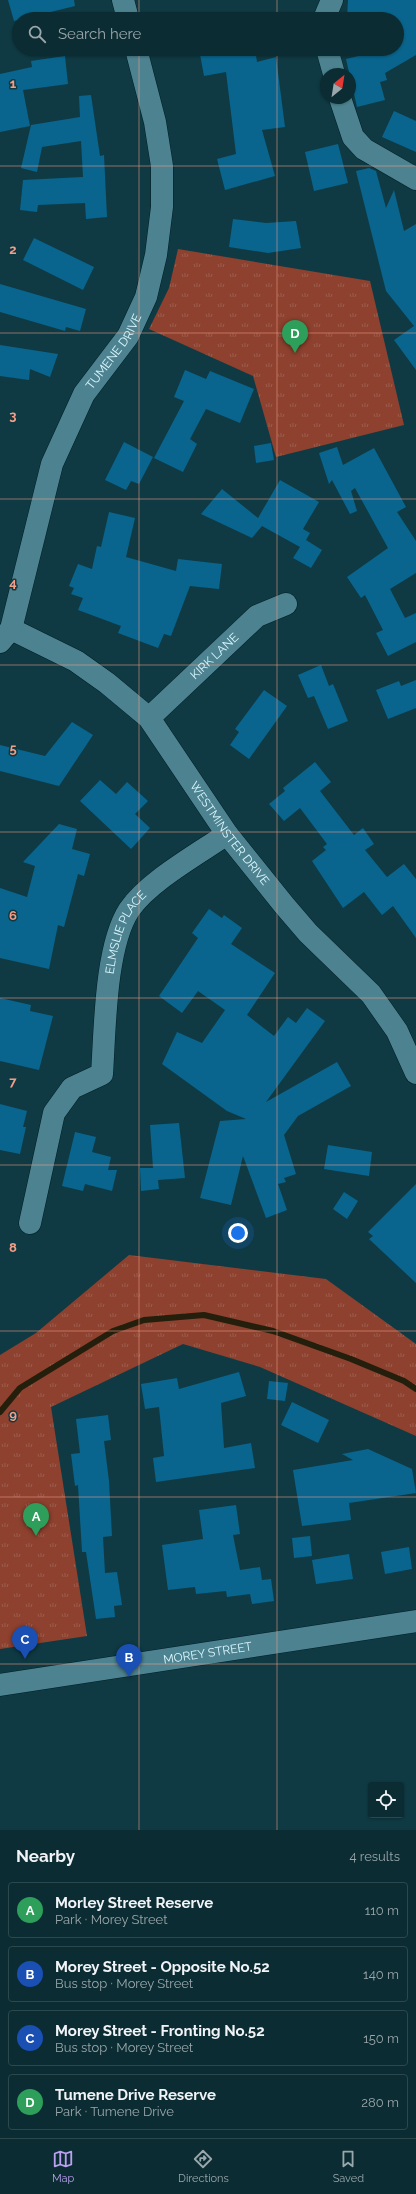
<!DOCTYPE html>
<meta charset="utf-8">
<style>
body{margin:0;font-family:Raleway,sans-serif;background:#14343a;color:#f1f3f6}
.controls{position:absolute;right:12px;bottom:12px;display:grid;overflow:hidden;border-radius:4px;box-shadow:0 1px 3px #0004}
.controls button{width:36px;height:36px;display:grid;place-items:center;padding:0;border:0;border-bottom:1px solid #2b484d;background:#0b2c32;color:#f1f3f6;font:20px sans-serif}
.compass{position:absolute;left:320px;top:68px;width:36px;height:36px;border-radius:50%;background:#0b2c32;box-shadow:0 1px 3px #0004;rotate:30deg}
.you{position:absolute;left:238px;top:1233px;width:14px;height:14px;margin:-10px;border:3px solid #fff;border-radius:50%;background:#1a73e8;box-shadow:0 0 0 6px #1a73e833}
.badge{display:grid;place-items:center;width:26px;height:26px;border-radius:50%;background:#bca0f2;color:#fff;font-size:13px;font-weight:700}
.pin{position:absolute;translate:-50% -33px;filter:drop-shadow(0 1px 2px #0008)}
.pin::after{content:'';position:absolute;top:21px;width:14px;height:12px;background:inherit;clip-path:polygon(0 0,100% 0,50% 100%)}
.list{margin:0;padding:0;list-style:none}
h2{display:flex;justify-content:space-between;align-items:center;height:52px;margin:0;padding:0 16px;font-size:17px}
h2 small{font-size:13px;font-weight:400;color:#9aa7ac}
.list li{display:grid;grid-template-columns:26px 1fr auto;gap:12px;align-items:center;box-sizing:border-box;height:56px;margin:0 8px 8px;padding:0 8px;border:1px solid #2b484d;border-radius:4px}
.list b{display:block;font-size:15px;white-space:nowrap}
.list p{margin:0;font-size:13px;white-space:nowrap;color:#9aa7ac}
.list em{font-size:13px;font-style:normal;color:#9aa7ac}
.icon{flex:none;width:22px;height:22px;fill:none;stroke:currentColor;stroke-width:2;stroke-linecap:round;stroke-linejoin:round}
.map{position:relative;flex:none;width:416px;height:1830px;overflow:hidden}
.search{position:absolute;background:#0b2c32;box-shadow:0 1px 3px #0004;left:12px;right:12px;top:12px;height:44px;display:flex;align-items:center;gap:10px;box-sizing:border-box;padding:0 14px;border-radius:22px;color:#9aa7ac;font-size:15px}
.sheet{height:308px;background:#0b2c32}
nav{display:flex;justify-content:space-around;align-items:center;box-sizing:border-box;height:56px;border-top:1px solid #2b484d;background:#0b2c32;font-size:11px;color:#9aa7ac}
nav a{display:grid;justify-items:center;gap:2px}
nav .on{color:#bca0f2}
.map>svg:first-child{display:block}
</style>
<div class="map">
<svg width="416" height="1830" viewBox="0 0 416 1830">
<defs>
<pattern id="grass-tufts" width="24" height="20" patternUnits="userSpaceOnUse"><rect width="24" height="20" fill="#8d412e"/><path d="M3 7l-1-3M5 7V3M7 7l1-3M15 17l-1-3M17 17v-4M19 17l1-3" fill="none" stroke="#9c5d4d"/></pattern>
</defs>
<rect width="100%" height="100%" fill="#0f3a43"/>
<path fill="url(#grass-tufts)" d="M178 249 370 281 404 425 276 457 253 376 149 329 169 288Z
M129 1255 326 1279 416 1344V1436L260 1367 183 1344 51 1407 87 1636 0 1649V1355L36 1333Z"/>
<g fill="none" stroke-linecap="round" stroke-linejoin="round">
<path stroke="#241f0c" stroke-width="6" d="M0 1412 20 1388 113 1331 144 1320 204 1315 273 1331 351 1359 404 1381 416 1389"/>
</g>
<path fill="#09658d" d="M8 0H74L75 6 14 21Z
M348 0H416V55L385 73 387 80 380 82 385 100 357 107 346 59 383 50 382 49H397V19H347Z
M199 49H255L257 62 276 57 285 127 262 130 275 176 225 190 217 159 236 154 226 72 204 76Z
M65 56 68 84 23 90 30 126 0 132V74L32 67 31 61Z
M91 95 100 156 104 155 107 217 86 219 85 203 38 205 37 212 20 210 23 180 83 177 81 141 42 147 37 172 21 168 31 125 80 117 79 96Z
M394 111 416 121V152L382 137Z
M338 144 348 183 314 191 305 152Z
M369 168 376 171 386 208 394 190 404 231 416 224V370L394 340 414 326 386 291 356 171Z
M233 219 266 223 296 221 301 248 268 253 229 247Z
M34 238 94 267 83 290 23 260Z
M0 284 86 309 80 331 66 327 65 331 0 312Z
M0 345 58 354 50 377 30 369 29 380 0 376Z
M185 370 206 379 210 371 254 389 240 423 206 409 190 439 197 444 183 472 154 458 184 401 174 397Z
M124 442 153 457 139 484 131 481 126 490 105 480Z
M271 443 274 460 256 463 254 446Z
M337 447 343 465 374 448 406 507 397 512 416 541V573L390 589 405 618 416 613V642L388 656 376 633 383 630 365 595 361 598 347 577 388 548 355 488 351 491 357 511 350 514 332 480 329 484 319 453Z
M280 480 319 502 303 529 310 533 306 540 322 550 311 568 293 558 300 547 262 526 252 538 201 514 222 489 258 518Z
M109 512 135 518 126 557 176 571 178 559 222 564 219 589 190 586 171 636 164 634 158 648 118 633 121 626 78 610 83 598 71 594 74 588 69 586 78 564 92 569 97 546 101 547Z
M321 665 329 686 333 684 348 721 328 729 314 696 308 698 298 675Z
M416 680V708L388 719 376 690 399 681 401 686Z
M264 690 287 706 249 759 230 745 239 732 235 729Z
M72 722 93 735 59 786 0 771V745L45 756Z
M315 762 331 782 320 791 354 835 363 828 374 844 365 850 387 877 404 864 416 879V938L393 906 382 915 364 892 343 908 312 861 326 850 323 847 327 844 300 808 284 821 269 804 285 791 283 788Z
M100 780 116 794 127 782 148 801 135 814 150 828 131 849 80 801Z
M59 824 77 829 72 849 90 854 84 876 78 874 64 927 58 925 49 969 0 958V888L27 897 35 866 23 862Z
M209 909 222 918 224 915 242 928 231 944 275 973 247 1015 274 1036 288 1017 296 1023 307 1008 325 1021 266 1102 337 1062 351 1086 298 1116 284 1135 296 1174 284 1178 286 1182 278 1184 287 1210 266 1218 243 1156 231 1205 200 1198 220 1121 246 1119 227 1111 162 1064 177 1032 202 1043 225 1010 198 991 182 1013 159 996 198 938 192 933Z
M0 998 31 1005 30 1011 53 1016 39 1070 0 1061Z
M0 1104 27 1111 23 1127H26L20 1154 0 1150Z
M179 1123 185 1178 158 1180 159 1189 141 1191 140 1168H153L150 1125Z
M75 1132 96 1137 92 1152 111 1157 108 1170H117L112 1191 85 1184 83 1191 62 1186Z
M328 1145 372 1152 369 1176 324 1169Z
M416 1184V1283L369 1239 373 1236 368 1232Z
M344 1192 358 1201 347 1219 333 1209Z
M239 1372 246 1396 221 1403 224 1448 251 1443 255 1468 156 1482 153 1458 164 1456 159 1407 145 1409 141 1384 177 1378 179 1389Z
M269 1381 288 1383 285 1401 267 1399Z
M292 1402 329 1420 318 1443 281 1425Z
M108 1415 111 1440 104 1441 109 1481 112 1536 103 1537 105 1573 117 1572 122 1605 114 1606 115 1617 96 1619 86 1552H82L78 1485 75 1486 71 1454 80 1453 76 1419Z
M368 1449 412 1469 416 1493 349 1503 351 1520 302 1526 293 1470 353 1460 342 1454Z
M236 1505 240 1534 233 1535 240 1570 260 1567 262 1580 271 1579 274 1601 252 1604 250 1594 227 1597 226 1591 196 1594 195 1587 168 1590 162 1545 203 1539 199 1510Z
M310 1536 312 1556 294 1558 292 1538Z
M409 1547 412 1569 385 1574 381 1552Z
M349 1554 353 1579 316 1584 312 1560Z"/>
<g fill="none" stroke-linecap="round" stroke-linejoin="round">
<g stroke="#021f26" stroke-width="23">
<g id="minor">
<path d="M123 0 128 19"/>
<path d="M324 19 332 0"/>
<path d="M327 49 334 74"/>
<path d="M340 98 353 137 364 149 416 179"/>
<path id="s1" d="M11 629 76 661 107 683 149 718 227 834 284 905 308 933 371 994 397 1031 416 1073"/>
<path id="s2" d="M0 642 11 629 52 464 84 394 128 336 146 297 156 255 162 207V166L155 122 136 49"/>
<path id="s3" d="M149 718 257 616 286 604"/>
<path id="s4" d="M30 1223 54 1113 72 1088 102 1074C105 1030 105 947 129 910 149 881 198 854 227 834"/>
<path id="s5" d="M0 1685 416 1621"/>
</g>
</g>
<use href="#minor" stroke="#4d8390" stroke-width="22"/>
</g>
<path fill="none" stroke="#f49e88" stroke-width="1" stroke-opacity="0.55" d="M139 0V19M277 0V19M139 49V1830M277 49V1830M0 166H416M0 333H416M0 499H416M0 665H416M0 832H416M0 998H416M0 1165H416M0 1331H416M0 1497H416M0 1664H416"/>
<g text-anchor="middle" stroke-width="3" stroke-linejoin="round" paint-order="stroke">
<g font-size="12" fill="#dbf7fe" stroke="#0f3a43">
<text dy="4" stroke="none"><textPath href="#s2" startOffset="316">TUMENE DRIVE</textPath></text>
<text dy="4" stroke="none"><textPath href="#s3" startOffset="90">KIRK LANE</textPath></text>
<text dy="4" stroke="none"><textPath href="#s1" startOffset="306">WESTMINSTER DRIVE</textPath></text>
<text dy="4" stroke="none"><textPath href="#s4" startOffset="322">ELMSLIE PLACE</textPath></text>
<text dy="4" stroke="none"><textPath href="#s5" startOffset="210">MOREY STREET</textPath></text>
</g>
</g>
<g font-size="13" text-anchor="middle" font-weight="bold" fill="#f49e88" stroke="#0f3a43" stroke-width="3" stroke-linejoin="round" paint-order="stroke">
<text x="13" y="88">1</text>
<text x="13" y="254">2</text>
<text x="13" y="420">3</text>
<text x="13" y="587">4</text>
<text x="13" y="753">5</text>
<text x="13" y="920">6</text>
<text x="13" y="1086">7</text>
<text x="13" y="1252">8</text>
<text x="13" y="1419">9</text>
</g>
</svg>
<div class="controls">
<button><svg class="icon" aria-label="locate" viewBox="0 0 24 24"><circle cx="12" cy="12" r="6"/><path d="M12 2v4M12 18v4M2 12h4M18 12h4"/></svg></button>
</div>
<svg class="compass" viewBox="-18 -18 36 36"><path d="M0-13l5 13h-10z" fill="#e53935"/><path d="M0 13l5-13h-10z" fill="#9aa7ac"/></svg>
<div class="you"></div>
<div class="pin badge" style="left:36px;top:1536px;background:#2e9e5b">A</div>
<div class="pin badge" style="left:129px;top:1677px;background:#1a4fb4">B</div>
<div class="pin badge" style="left:25px;top:1659px;background:#1a4fb4">C</div>
<div class="pin badge" style="left:295px;top:353px;background:#2e9e5b">D</div>
<div class="search"><svg class="icon" aria-label="search" viewBox="0 0 24 24"><circle cx="10" cy="10" r="6"/><path d="M15 15l6 6"/></svg>Search here</div>
</div>
<section class="sheet">
<h2>Nearby<small>4 results</small></h2>
<ul class="list">
<li><span class="badge" style="background:#2e9e5b">A</span><div><b>Morley Street Reserve</b><p>Park · Morey Street</p></div><em>110 m</em></li>
<li><span class="badge" style="background:#1a4fb4">B</span><div><b>Morey Street - Opposite No.52</b><p>Bus stop · Morey Street</p></div><em>140 m</em></li>
<li><span class="badge" style="background:#1a4fb4">C</span><div><b>Morey Street - Fronting No.52</b><p>Bus stop · Morey Street</p></div><em>150 m</em></li>
<li><span class="badge" style="background:#2e9e5b">D</span><div><b>Tumene Drive Reserve</b><p>Park · Tumene Drive</p></div><em>280 m</em></li>
</ul>
</section>
<nav>
<a class="on"><svg class="icon" aria-label="map" viewBox="0 0 24 24"><path d="M3 6l6-2 6 2 6-2v14l-6 2-6-2-6 2zM9 4v14M15 6v14"/></svg>Map</a>
<a><svg class="icon" aria-label="directions" viewBox="0 0 24 24"><path d="M12 3l9 9-9 9-9-9zM9 14v-3h6M13 9l2 2-2 2"/></svg>Directions</a>
<a><svg class="icon" aria-label="saved" viewBox="0 0 24 24"><path d="M7 4h10v16l-5-4-5 4z"/></svg>Saved</a>
</nav>
